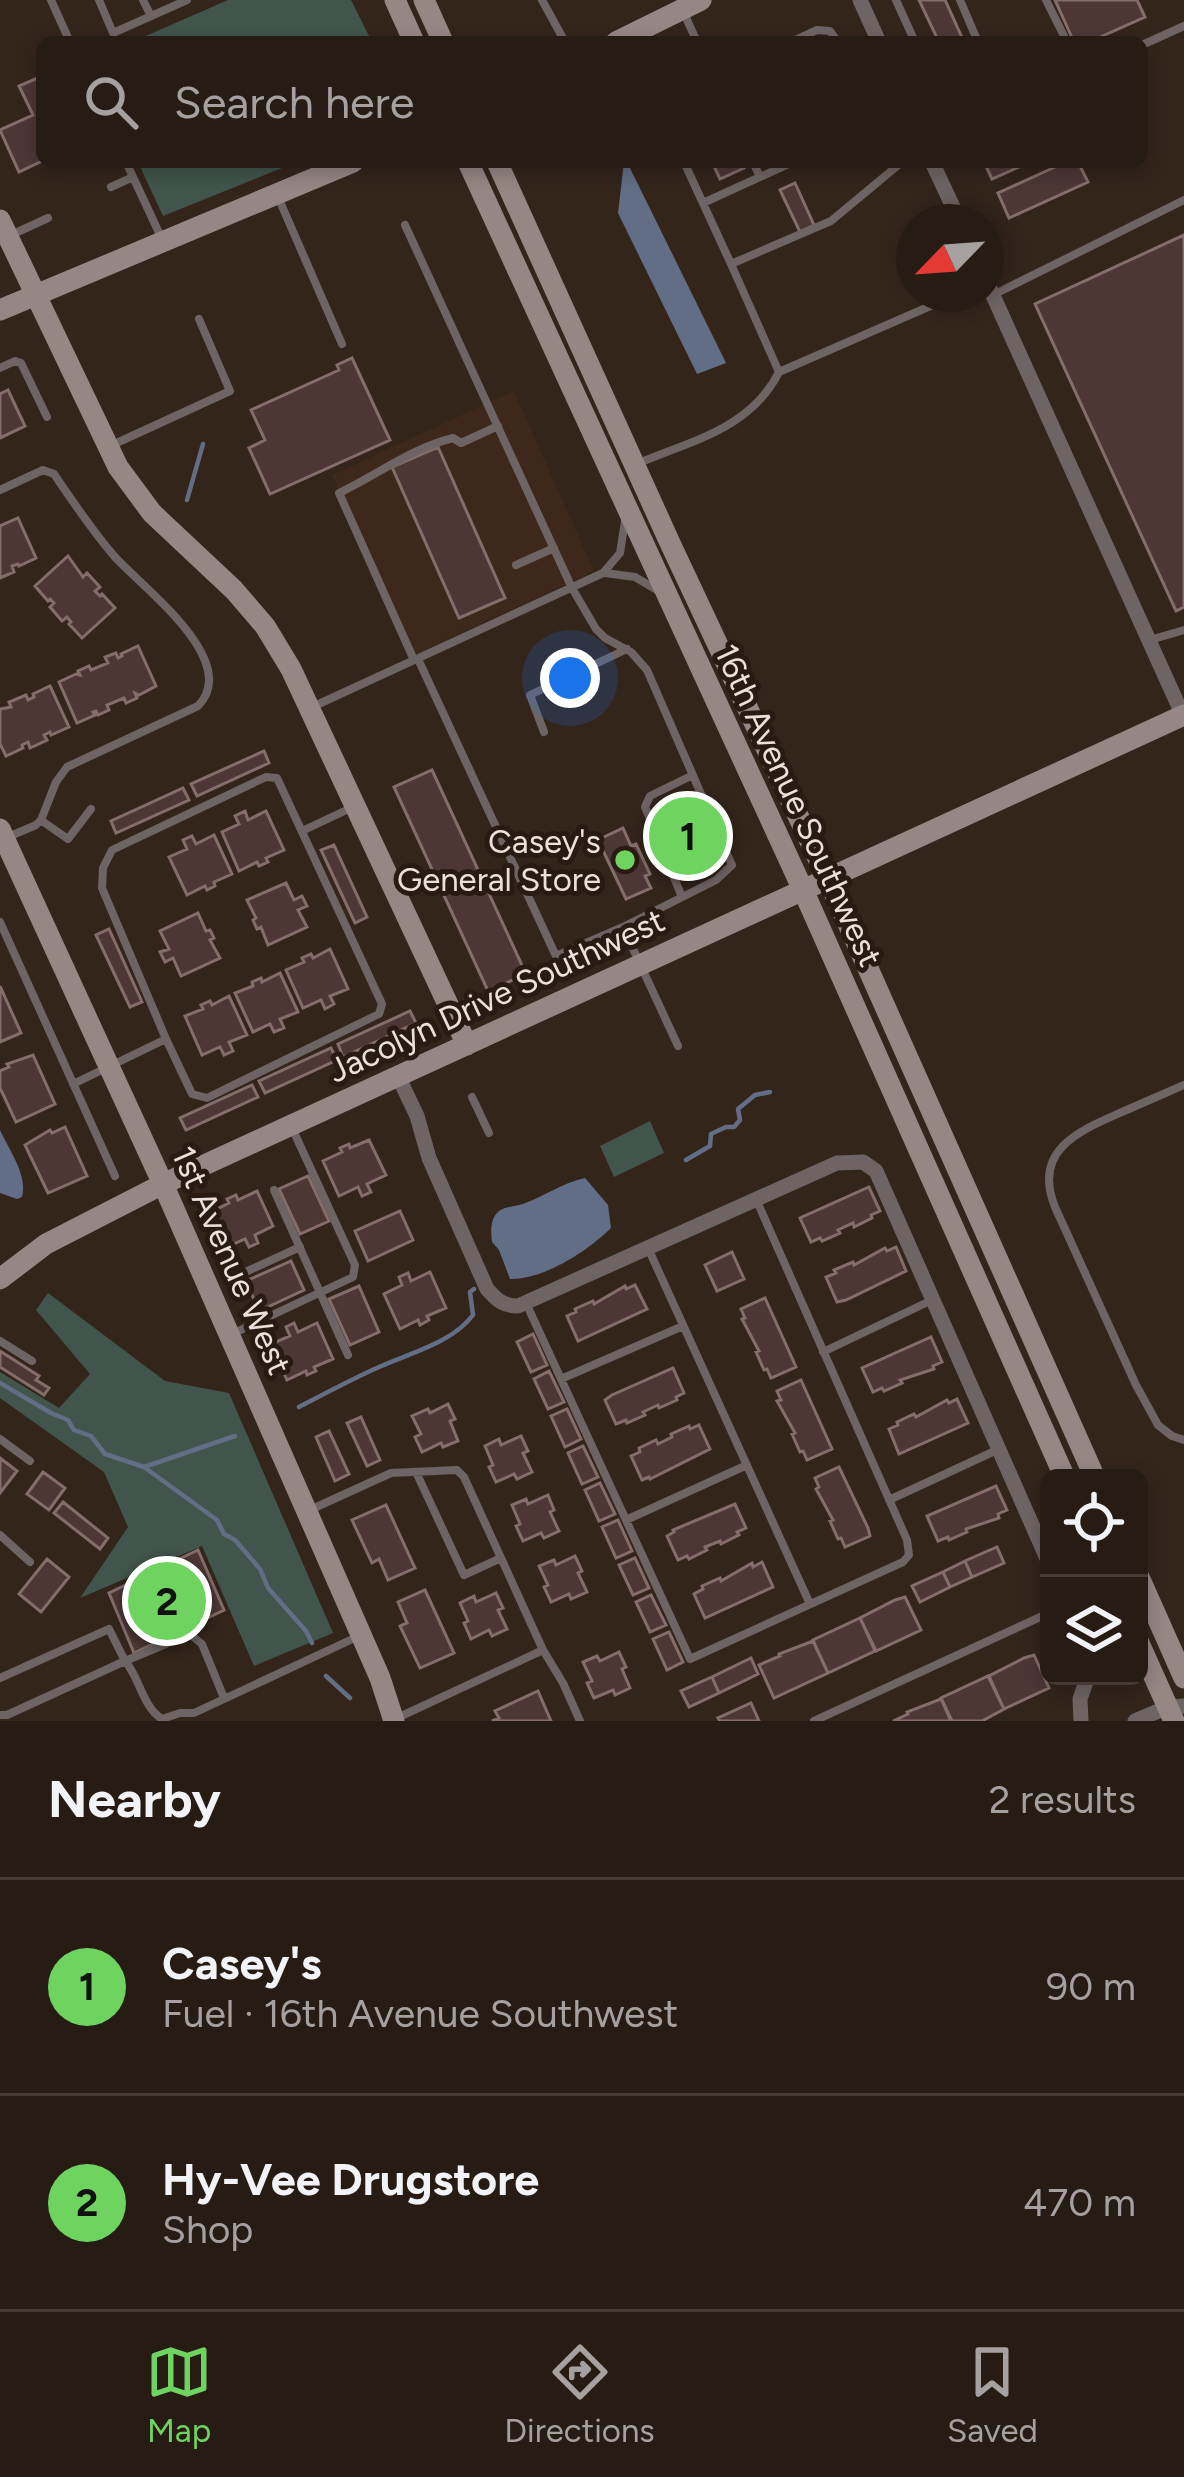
<!DOCTYPE html>
<meta charset="utf-8">
<style>
body{margin:0;font-family:Figtree,sans-serif;background:#2f251d;color:#f1f3f6}
.controls{position:absolute;right:36px;bottom:36px;display:grid;overflow:hidden;border-radius:18px;box-shadow:0 6px 18px #0003}
.controls button{width:108px;height:108px;display:grid;place-items:center;padding:0;border:0;border-bottom:3px solid #433a34;background:#271c14;color:#f1f3f6;font:60px sans-serif}
.compass{position:absolute;left:896px;top:204px;width:108px;height:108px;border-radius:50%;background:#271c14;box-shadow:0 6px 18px #0003;rotate:245deg}
.you{position:absolute;left:570px;top:678px;width:42px;height:42px;margin:-30px;border:9px solid #fff;border-radius:50%;background:#1a73e8;box-shadow:0 0 0 18px #1a73e833}
.badge{display:grid;place-items:center;width:78px;height:78px;border-radius:50%;background:#6fd360;color:#111;font-size:39px;font-weight:700}
.pin{position:absolute;translate:-50% -50%;border:6px solid #fff;box-shadow:0 3px 12px #0006}
.list{margin:0;padding:0;list-style:none}
h2{display:flex;justify-content:space-between;align-items:center;height:156px;margin:0;padding:0 48px;font-size:51px}
h2 small{font-size:39px;font-weight:400;color:#a4a1a0}
.list li{display:grid;grid-template-columns:78px 1fr auto;gap:36px;align-items:center;box-sizing:border-box;height:216px;padding:0 48px;border-top:3px solid #433a34}
.list b{display:block;font-size:45px;white-space:nowrap}
.list p{margin:0;font-size:39px;white-space:nowrap;color:#a4a1a0}
.list em{font-size:39px;font-style:normal;color:#a4a1a0}
.icon{flex:none;width:66px;height:66px;fill:none;stroke:currentColor;stroke-width:2;stroke-linecap:round;stroke-linejoin:round}
.map{position:relative;flex:none;width:1184px;height:1721px;overflow:hidden}
.search{position:absolute;background:#271c14;box-shadow:0 6px 18px #0003;left:36px;right:36px;top:36px;height:132px;display:flex;align-items:center;gap:30px;box-sizing:border-box;padding:0 42px;border-radius:18px;color:#a4a1a0;font-size:45px}
.sheet{height:588px;background:#271c14}
nav{display:flex;justify-content:space-around;align-items:center;box-sizing:border-box;height:168px;border-top:3px solid #433a34;background:#271c14;font-size:33px;color:#a4a1a0}
nav a{display:grid;justify-items:center;gap:6px}
nav .on{color:#6fd360}
.map>svg:first-child{display:block}
</style>
<div class="map">
<svg width="1184" height="1721" viewBox="0 0 1184 1721">
<rect width="100%" height="100%" fill="#34251b"/>
<path fill="#3e281b" d="M514 391 594 571 413 655 332 475Z"/>
<path fill="#41554c" d="M228 0H351L372 42H132Z
M138 162H297L163 216Z
M650 1121 664 1153 614 1177 600 1146Z
M48 1293 165 1381 229 1393 333 1633 254 1666 202 1546 80 1598 128 1527 104 1472 0 1398V1372L59 1408 90 1374 36 1310Z"/>
<path fill="#626e86" d="M624 162H627L726 363 697 374 618 213Z
M0 1130C9 1150 28 1175 22 1197L17 1199 0 1193Z
M585 1178 608 1205 611 1228C588 1251 543 1280 510 1279L499 1250 492 1242C491 1233 490 1222 496 1214 503 1206 514 1207 523 1204 545 1196 562 1183 585 1178Z"/>
<g fill="none" stroke-linecap="round" stroke-linejoin="round">
<path stroke="#626e86" stroke-width="4.5" d="M187 500 203 444
M686 1160 710 1146 711 1134 726 1127H734L740 1120 738 1109 755 1095 770 1092
M0 1383 51 1413 68 1420 74 1430 91 1436 105 1454 144 1467 217 1520 224 1534 235 1540 260 1569 268 1588 306 1631 312 1643
M299 1407C326 1393 352 1379 379 1367 410 1353 452 1343 473 1315L470 1292 474 1289
M144 1467 235 1436
M326 1676 350 1698"/>
</g>
<path fill="#4c3735" stroke="#846d6a" stroke-width="3" d="M919 0H945L964 42H939Z
M1055 0H1137L1145 17 1089 42H1074Z
M42 76V161L19 172 0 130 33 115 19 86Z
M712 162H741L744 168 720 179Z
M984 162H1030L992 179Z
M1066 162H1078L1088 182 1009 218 998 193Z
M795 183 814 225 800 232 780 190Z
M1184 235V607L1176 611 1035 304Z
M352 358 390 440 270 494 249 448 265 440 251 410 339 370 337 365Z
M8 390 25 426 0 438V394Z
M438 447 505 598 459 618 392 467Z
M18 518 36 558 19 566 18 564 12 566 14 572 0 578V526Z
M68 556 83 577 87 573 100 587 95 591 100 596 102 594 115 608 82 638 69 624 71 622 67 617 62 621 50 607 54 603 50 599 48 601 35 586Z
M138 646 156 686 139 695 135 693 137 698 126 703 124 698 107 705 109 710 98 715 96 711 93 712 95 715 77 723 59 682 76 674 80 675 78 671 89 666 91 670 108 663 105 657 116 653 118 658 122 656 121 654Z
M50 686 69 727 51 735 50 732 44 735 47 740 30 748 28 742 22 745 23 748 6 756 0 744V709L11 707 9 702 19 698 26 695 28 700 34 697 33 694Z
M264 751 269 763 197 796 191 784Z
M432 770 526 974 488 991 394 787Z
M183 788 189 800 116 833 111 821Z
M692 793 723 861 685 879 654 810Z
M245 811 248 820 266 811 284 850 266 858 268 862 259 866 257 862 239 871 222 832 239 824 235 816Z
M623 828 631 846 636 844 650 874 645 876 651 888 626 899 598 840Z
M214 835 232 874 214 882 215 886 207 890 205 886 187 895 169 857 187 849 183 840 192 836 196 844Z
M334 845 367 917 355 923 321 850Z
M286 883 294 900 302 896 307 906 298 910 307 927 268 945 261 927 257 929 253 920 256 918 247 900Z
M198 913 206 931 210 930 214 938 210 940 220 958 181 976 173 958 165 962 160 952 169 949 160 931Z
M109 929 142 1002 130 1007 96 935Z
M330 949 348 989 330 996 334 1004 325 1009 321 1000 303 1008 286 970 304 962 302 958 311 954 313 958Z
M280 973 298 1012 280 1019 284 1028 274 1032 270 1024 253 1032 235 993 253 986 252 982 261 978 262 982Z
M0 986 21 1033 0 1042Z
M229 996 247 1035 229 1042 233 1051 224 1055 220 1047 202 1055 185 1016 203 1009 201 1005 210 1001 212 1005Z
M410 1011 416 1023 343 1057 338 1044Z
M331 1048 337 1060 265 1093 259 1081Z
M33 1055 55 1104 16 1122 0 1088V1071L9 1067 7 1064Z
M252 1085 258 1097 186 1130 180 1118Z
M65 1127 87 1176 48 1193 25 1145 50 1130 52 1133Z
M369 1140 386 1175 367 1184 371 1192 362 1196 358 1187 339 1196 323 1161 342 1152 340 1148 349 1144 350 1148Z
M308 1176 329 1221 300 1234 279 1189Z
M869 1187 880 1211 871 1215 872 1218 854 1227 853 1223 838 1230 840 1233 822 1241 820 1238 811 1242 800 1218Z
M257 1191 273 1226 255 1235 258 1243 249 1247 245 1239 227 1247 211 1212 229 1203 227 1199 236 1195 238 1200Z
M400 1211 413 1240 368 1261 355 1231Z
M896 1247 906 1271 846 1300 837 1302 826 1277 836 1273 834 1270 853 1262 854 1265 885 1248 887 1251Z
M732 1252 744 1279 717 1291 705 1265Z
M291 1261 304 1290 259 1311 246 1281Z
M430 1272 446 1308 427 1316 429 1320 420 1325 418 1320 400 1329 384 1294 402 1285 399 1277 408 1273 411 1281Z
M635 1285 647 1309 578 1341 567 1316 576 1312 575 1309 593 1301 594 1304 625 1286 626 1289Z
M359 1286 379 1332 350 1345 329 1299Z
M765 1298 796 1367 771 1378 767 1369 764 1370 756 1352 759 1351 742 1319 745 1318 741 1309Z
M294 1323 298 1332 317 1323 333 1359 314 1367 316 1371 307 1375 306 1371 287 1380 271 1344 290 1336 286 1327Z
M533 1334 547 1365 531 1372 517 1342Z
M931 1337 942 1362 933 1366 934 1369 900 1380 902 1383 884 1391 882 1388 873 1392 862 1368Z
M0 1351 39 1376 36 1380 49 1388 44 1395 0 1367Z
M673 1368 684 1393 676 1397 677 1400 659 1408 658 1405 643 1412 645 1415 627 1423 626 1420 616 1424 605 1400 612 1395Z
M549 1371 564 1402 548 1409 534 1379Z
M801 1380 832 1449 807 1460 803 1451 800 1452 792 1434 795 1433 777 1401 781 1400 777 1391Z
M957 1399 968 1423 899 1454 889 1429 898 1425 897 1422 914 1414 916 1417 947 1400 949 1403Z
M448 1404 455 1419 450 1421 458 1441 443 1447 441 1443 422 1452 415 1437 421 1434 412 1416 428 1409 430 1413Z
M567 1409 581 1439 565 1447 551 1416Z
M361 1417 380 1460 367 1466 347 1423Z
M699 1425 710 1449 650 1479 649 1477 642 1480 631 1456 640 1452 639 1448 656 1440 658 1444 672 1437 671 1434 689 1426 690 1429Z
M329 1431 349 1474 335 1481 316 1437Z
M521 1436 528 1451 523 1453 532 1472 517 1479 514 1474 496 1482 489 1467 493 1465 485 1446 499 1439 501 1445Z
M583 1446 598 1477 582 1484 568 1453Z
M0 1458 17 1471 0 1493Z
M839 1467 868 1528 870 1536 845 1547 841 1538 838 1539 830 1521 833 1520 816 1489 819 1487 815 1478Z
M43 1472 65 1488 49 1510 27 1494Z
M600 1483 615 1514 599 1521 585 1490Z
M996 1486 1007 1510 998 1514 999 1518 966 1529 967 1532 949 1540 948 1537 938 1541 927 1516Z
M548 1495 554 1510 550 1512 559 1531 544 1538 541 1533 523 1541 516 1526 520 1524 512 1505 526 1499 528 1504Z
M63 1502 108 1538 100 1549 54 1513Z
M735 1504 746 1528 737 1532 739 1535 721 1544 720 1541 705 1547 707 1550 689 1559 687 1556 678 1560 667 1536 674 1532 673 1530Z
M386 1505 415 1568 388 1580 379 1559 372 1563 352 1520Z
M618 1520 632 1551 616 1558 602 1527Z
M997 1547 1004 1563 972 1577 965 1561Z
M198 1550 224 1610 134 1653 109 1593Z
M575 1556 582 1571 578 1573 587 1592 571 1599 569 1594 551 1602 544 1587 548 1585 539 1566 554 1560 556 1565Z
M635 1558 649 1588 633 1595 619 1565Z
M47 1559 69 1577 41 1612 19 1594Z
M965 1561 972 1577 950 1587 943 1572Z
M762 1562 773 1587 705 1618 694 1594 703 1589 702 1586 720 1578 721 1581 752 1563 753 1567Z
M943 1572 950 1587 920 1602 912 1586Z
M425 1590 454 1653 420 1668 400 1626 407 1623 398 1602Z
M496 1593 503 1608 498 1610 507 1629 492 1636 489 1630 471 1639 464 1623 468 1621 460 1603 474 1596 476 1602Z
M651 1595 666 1625 650 1632 636 1602Z
M905 1597 921 1630 876 1651 860 1618 895 1600Z
M860 1618 875 1651 828 1673 813 1640Z
M669 1632 683 1662 667 1670 653 1639Z
M813 1641 828 1673 774 1698 759 1665 780 1656 779 1654Z
M619 1652 626 1667 622 1669 630 1688 615 1695 613 1690 594 1698 587 1683 592 1681 583 1662 597 1656 600 1661Z
M1034 1655 1049 1688 1004 1709 989 1676 1024 1658Z
M751 1658 758 1674 719 1693 712 1677Z
M988 1676 1004 1709 982 1721H952L941 1698Z
M712 1677 719 1693 689 1707 681 1691Z
M538 1691 551 1721H492L499 1718 495 1711Z
M941 1699 951 1721H893L908 1714 907 1712Z
M751 1703 759 1721H720L718 1718Z"/>
<g fill="none" stroke-linecap="round" stroke-linejoin="round">
<path stroke="#6f6464" stroke-width="8" d="M51 0 70 42
M99 0 113 33 187 0
M143 0 151 16
M542 0 565 42
M896 0 915 42
M960 0 978 42
M1046 0 1067 42
M683 11 697 42
M791 42 817 30 830 31 838 42
M1142 45 1184 26
M126 162 161 237
M684 162 731 264
M753 162 760 177
M902 162 831 221 731 264 779 372 958 294
M111 187 133 177
M278 197 342 344
M703 203 793 162
M405 225 572 588 596 629 605 638 631 652 647 670 732 865 716 880 623 927
M11 235 48 218
M993 295 1184 200
M0 368 15 361 21 363 47 417
M110 446 230 391 199 319
M639 463C694 440 751 428 779 372
M0 490 43 470 54 474C73 502 93 532 115 557 143 588 242 661 198 706L67 767 56 782 41 820 36 825 8 837
M516 565 554 548
M605 573 635 577 657 590
M1150 640 1184 630
M418 659 556 956 623 927 678 1046
M414 660 339 493C377 475 412 448 453 438L461 443 498 426
M310 708 603 573 620 553 625 521
M544 732 530 695 627 649
M42 821 68 839 91 809
M302 831 353 807
M682 897 645 807 650 796 693 775
M0 922 115 1176
M73 1084 166 1039 192 1094 207 1098 379 1014 382 1004 277 778 266 777 112 850 103 868 102 888 166 1039
M1184 1085C1163 1094 1143 1103 1122 1112 1079 1131 1032 1150 1055 1207L1136 1385 1158 1425 1172 1436 1184 1440
M472 1097 489 1133
M274 1190 348 1355
M648 1248 810 1604
M241 1274 300 1247
M526 1303 690 1659 903 1562 909 1555 907 1540 756 1199
M230 1335 353 1277 355 1265 293 1130
M0 1341 32 1361
M823 1352 930 1301
M561 1379 683 1326
M0 1439 30 1461
M416 1472 464 1575 501 1558
M889 1500 997 1450
M312 1509 391 1473 457 1470 464 1477 543 1650 563 1683 580 1721
M626 1520 747 1465
M0 1535 30 1562
M180 1637 191 1635 202 1644 224 1698
M166 1644 125 1661C140 1678 142 1706 162 1719L180 1713H194L359 1636
M0 1678 109 1629 125 1661 7 1715H0
M395 1719 543 1650
M814 1721 1049 1613"/>
<path stroke="#6f6464" stroke-width="15" d="M860 0 879 42
M932 162 960 222
M986 280 1184 718
M398 1076 417 1116 429 1158 487 1289C497 1300 503 1306 518 1306L837 1163 863 1162 876 1171 1049 1563
M1081 1721 1080 1699 1088 1676
M1135 1721 1168 1707 1184 1706"/>
<path stroke="#968684" stroke-width="21" d="M395 0 414 42
M424 0 443 42
M616 42 701 0
M468 162 803 890 1065 1478
M497 162 670 543 838 901 1095 1478
M0 220 118 467 152 513 234 590 265 626 291 669 467 1045
M0 310 353 162
M0 829 163 1184 380 1678 394 1721
M0 1279 46 1244 163 1184 1184 715
M1139 1577 1184 1678
M1139 1643 1174 1721"/>
</g>
<circle fill="#6fd360" stroke="#2a1b12" stroke-width="4.5" cx="625" cy="860" r="12"/>
<g text-anchor="middle" stroke-width="10" stroke-linejoin="round" paint-order="stroke">
<g font-size="33" fill="#ece1da" stroke="#2a1b12">
<text transform="translate(799 805) rotate(65)" y="12">16th Avenue Southwest</text>
<text transform="translate(496 995) rotate(-25)" y="12">Jacolyn Drive Southwest</text>
<text transform="translate(232 1260) rotate(66)" y="12">1st Avenue West</text>
</g>
<g font-size="33" fill="#ece1da" stroke="#2a1b12" text-anchor="end">
<text x="601" y="853">Casey's<tspan x="601" dy="38">General Store</tspan></text>
</g>
</g>
</svg>
<div class="controls">
<button><svg class="icon" aria-label="locate" viewBox="0 0 24 24"><circle cx="12" cy="12" r="6"/><path d="M12 2v4M12 18v4M2 12h4M18 12h4"/></svg></button>
<button><svg class="icon" aria-label="layers" viewBox="0 0 24 24"><path d="M12 4l9 5-9 5-9-5zM3 14l9 5 9-5"/></svg></button>
</div>
<svg class="compass" viewBox="-18 -18 36 36"><path d="M0-13l5 13h-10z" fill="#e53935"/><path d="M0 13l5-13h-10z" fill="#a4a1a0"/></svg>
<div class="you"></div>
<div class="pin badge" style="left:688px;top:836px">1</div>
<div class="pin badge" style="left:167px;top:1601px">2</div>
<div class="search"><svg class="icon" aria-label="search" viewBox="0 0 24 24"><circle cx="10" cy="10" r="6"/><path d="M15 15l6 6"/></svg>Search here</div>
</div>
<section class="sheet">
<h2>Nearby<small>2 results</small></h2>
<ul class="list">
<li><span class="badge">1</span><div><b>Casey's</b><p>Fuel · 16th Avenue Southwest</p></div><em>90 m</em></li>
<li><span class="badge">2</span><div><b>Hy-Vee Drugstore</b><p>Shop</p></div><em>470 m</em></li>
</ul>
</section>
<nav>
<a class="on"><svg class="icon" aria-label="map" viewBox="0 0 24 24"><path d="M3 6l6-2 6 2 6-2v14l-6 2-6-2-6 2zM9 4v14M15 6v14"/></svg>Map</a>
<a><svg class="icon" aria-label="directions" viewBox="0 0 24 24"><path d="M12 3l9 9-9 9-9-9zM9 14v-3h6M13 9l2 2-2 2"/></svg>Directions</a>
<a><svg class="icon" aria-label="saved" viewBox="0 0 24 24"><path d="M7 4h10v16l-5-4-5 4z"/></svg>Saved</a>
</nav>
